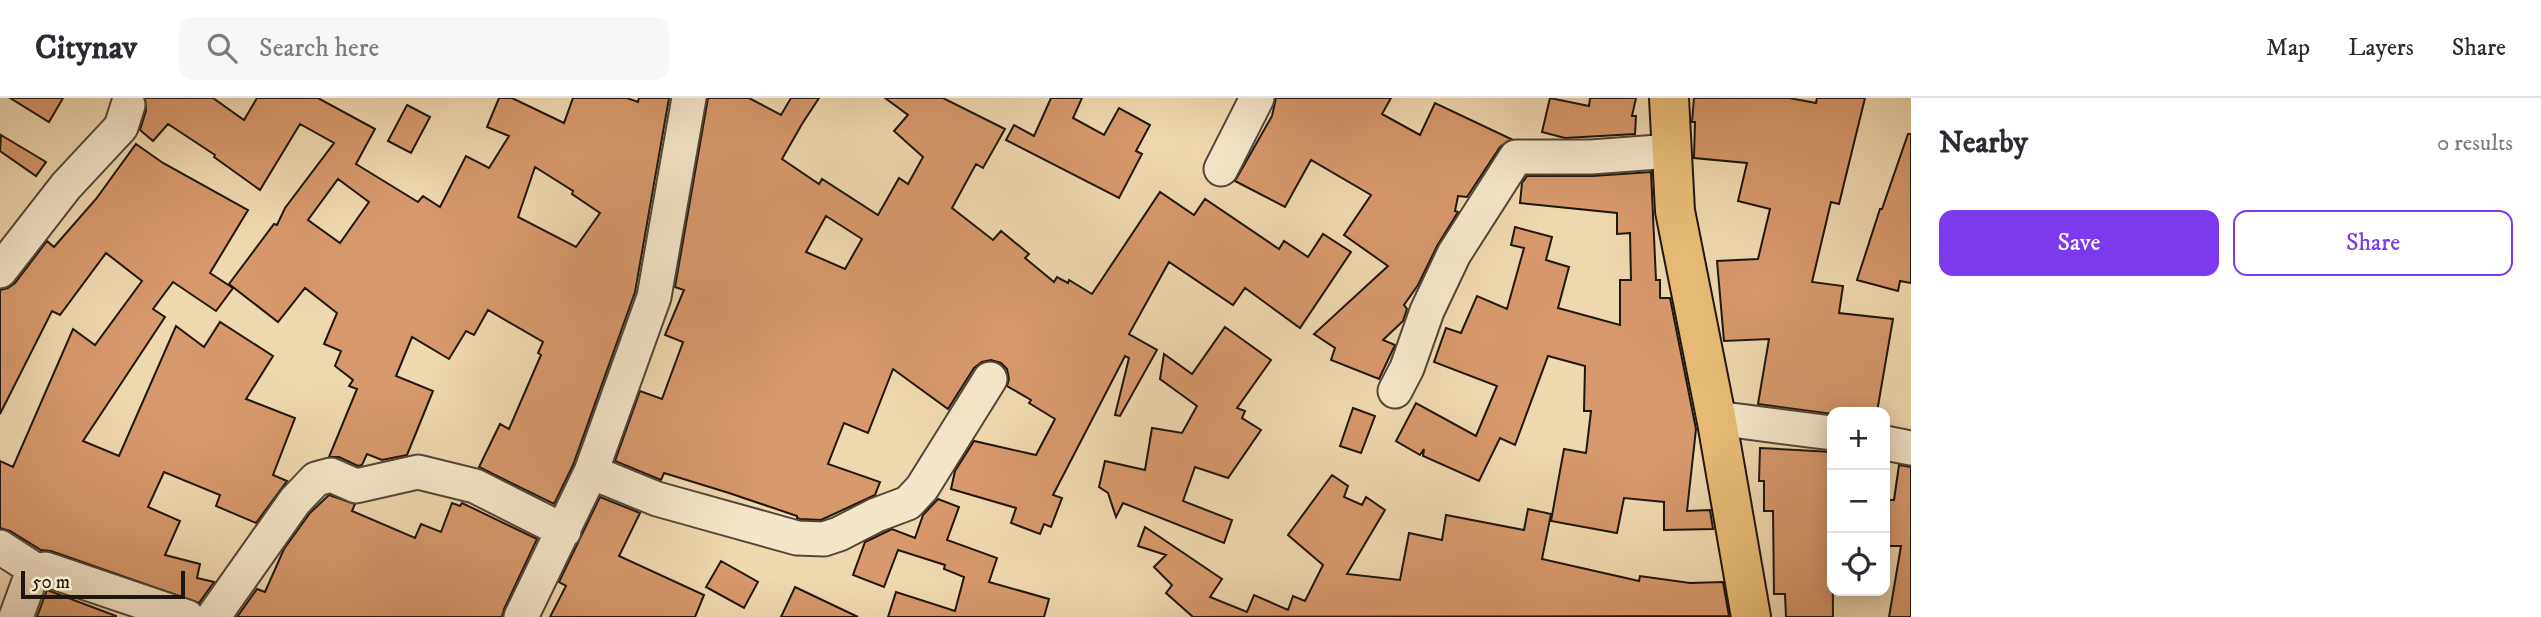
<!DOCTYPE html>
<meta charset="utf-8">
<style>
body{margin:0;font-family:"IM FELL DW Pica",serif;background:#f7f7f7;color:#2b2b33}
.controls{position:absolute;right:21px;bottom:21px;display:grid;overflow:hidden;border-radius:14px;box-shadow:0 4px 18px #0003}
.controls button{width:63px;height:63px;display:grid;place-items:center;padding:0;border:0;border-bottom:2px solid #e1e1e2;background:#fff;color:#2b2b33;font:35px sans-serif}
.scale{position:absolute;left:21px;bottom:18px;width:164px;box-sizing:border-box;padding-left:7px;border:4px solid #1f160e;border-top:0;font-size:19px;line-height:24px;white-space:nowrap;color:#1f160e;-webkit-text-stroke:5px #f4e6ca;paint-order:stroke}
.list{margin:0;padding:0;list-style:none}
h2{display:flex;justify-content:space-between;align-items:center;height:91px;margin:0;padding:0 28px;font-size:30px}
h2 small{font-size:23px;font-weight:400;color:#7c7c81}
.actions{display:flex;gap:14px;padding:21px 28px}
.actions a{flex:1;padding:16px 0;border:2px solid #7c3aed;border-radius:14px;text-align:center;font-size:24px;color:#7c3aed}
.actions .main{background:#7c3aed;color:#fff}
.icon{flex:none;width:38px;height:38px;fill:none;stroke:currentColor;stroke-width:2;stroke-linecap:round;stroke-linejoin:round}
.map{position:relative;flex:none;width:1911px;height:519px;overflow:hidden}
header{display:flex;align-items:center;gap:42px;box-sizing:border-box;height:98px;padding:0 35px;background:#fff;border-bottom:2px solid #e1e1e2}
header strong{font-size:33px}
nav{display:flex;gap:38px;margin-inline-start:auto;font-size:24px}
.search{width:490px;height:63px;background:#f7f7f7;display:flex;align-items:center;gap:18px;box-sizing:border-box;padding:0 24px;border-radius:14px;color:#7c7c81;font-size:26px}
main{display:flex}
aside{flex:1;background:#fff}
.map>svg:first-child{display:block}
</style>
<header>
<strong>Citynav</strong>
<div class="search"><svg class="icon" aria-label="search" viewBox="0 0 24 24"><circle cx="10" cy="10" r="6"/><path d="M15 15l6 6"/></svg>Search here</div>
<nav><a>Map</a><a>Layers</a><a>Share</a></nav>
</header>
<main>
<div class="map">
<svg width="1911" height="519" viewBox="0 0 1911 519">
<rect width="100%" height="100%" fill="#eed8ad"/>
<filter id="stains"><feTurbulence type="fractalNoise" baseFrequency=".00286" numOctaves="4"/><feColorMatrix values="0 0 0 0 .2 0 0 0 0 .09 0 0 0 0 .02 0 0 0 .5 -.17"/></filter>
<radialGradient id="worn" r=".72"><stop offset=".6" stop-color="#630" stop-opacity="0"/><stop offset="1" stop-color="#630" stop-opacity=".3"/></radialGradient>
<path fill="#d7986b" stroke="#1f160e" stroke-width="2" fill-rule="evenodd" d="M10 0H63L49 24Z
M145 0H213L244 22 257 0H318L375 31 356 66 418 104 423 98 440 109 466 58 489 70 509 38 487 29 499 0H512L564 25 573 0H627L638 4 639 0H669L635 194 573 367 554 406 479 369 500 326 509 331 541 257 538 255 543 244 488 212 474 237 466 233 449 261 412 239 396 278 433 293 407 357 382 362 367 356 362 367 358 368 339 359H329L357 291 349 288 353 282 335 268 341 253 324 246 337 215 305 190 278 224 229 186 274 126 277 127 285 110 334 45 300 26 260 92 214 59 215 57 168 26 153 43 140 32 146 13ZM535 69 573 93 572 96 600 115 576 149 518 119ZM338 81 369 104 340 145 308 122Z
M708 0H749L781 17 791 0H819L802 26 782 61 819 86 822 81 878 117 899 80 908 86 923 59 894 33 908 17 885 0H943L1005 31 983 70 976 66 952 110 993 142 1001 133 1029 156 1025 160 1054 184 1057 179 1068 185 1069 182 1092 196 1160 94 1194 117 1205 101 1279 151 1284 143 1308 159 1323 136 1351 154 1300 230 1245 190 1233 207 1169 164 1129 236 1157 252 1120 318 1115 317 1129 260 1125 258 1053 397 1062 400 1051 429 1044 426 1040 436 1011 425 1016 410 951 391 955 373 974 343 1036 357 1055 321 1029 305 1031 302 1007 288 1009 281 1007 271 1001 265 991 262 982 264 974 270 948 311 893 271 868 335 844 325 828 366 880 384 875 397 821 422 800 421 797 420V418L729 395 664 375 661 382 615 363 640 293 662 301 683 244 665 237 684 192 675 189ZM826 118 862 141 845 171 806 154Z
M1051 0H1082L1073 20 1104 37 1119 10 1150 27 1136 53 1142 56 1119 100 1006 42 1014 27 1034 38Z
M1276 0H1391L1382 16 1420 37 1435 5 1511 41 1500 49 1467 99 1458 98 1455 113 1458 114 1437 148 1418 187 1404 207 1407 211 1403 223 1383 242 1395 247 1379 281 1331 262 1335 250 1314 236 1388 168 1344 137 1371 97 1311 62 1285 109 1235 83 1272 18Z
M1550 0 1589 8 1590 0H1636L1632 18H1636L1635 36 1565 40 1542 34Z
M1694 0H1789L1816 5 1817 0H1865L1839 106 1831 104 1812 184 1843 188 1839 215 1893 221 1877 314 1832 316 1758 306 1769 241 1724 243 1717 163 1758 161 1770 111 1738 103 1747 65 1694 60 1695 24H1692Z
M407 7 430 19 411 55 388 43Z
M1908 36H1911V185L1900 183 1898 193 1857 182 1880 111H1882Z
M1 37 46 64 36 78 0 53Z
M136 46 163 65 248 112 210 175 233 190 216 213 173 184 153 211 165 219 83 343 119 358 176 228 204 249 220 224 273 258 246 301 295 320 273 377 287 383 256 425 216 408 220 397 164 374 148 409 180 423 165 457 200 466 197 480 214 484 199 505 51 453 41 452 10 433 0 430V363L13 369 73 231 95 247 142 183 106 155 60 217 52 213 0 316V192L8 190 15 185 47 143 54 149 96 101Z
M1651 74 1656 182H1660V200H1670L1696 331 1687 413 1710 412 1713 431 1664 432V404L1624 400 1617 435 1551 423 1564 351 1586 355 1591 313H1584L1585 268 1548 258 1515 347 1500 340 1479 383 1423 358 1424 351 1420 357 1396 343 1416 305 1476 338 1497 288 1434 264 1446 230 1461 235 1477 198 1507 211 1524 150 1511 147 1515 129 1552 139 1546 162 1569 169 1558 210 1620 227V182H1631L1630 135 1617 136V115L1520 105 1522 85 1527 78H1592Z
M1225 229 1271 262 1237 310 1245 313 1242 320 1261 332 1228 380 1195 369 1183 403 1232 422 1224 445 1123 405 1116 419 1108 395 1099 389 1105 363 1145 372 1152 330 1182 335 1197 308 1160 281 1164 256 1192 276Z
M1353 310 1375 318 1361 355 1340 348Z
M1760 350 1832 354 1833 519H1786L1785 496H1774L1773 413H1764V383H1759Z
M1899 367 1911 369V519H1889L1901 448H1885V402H1894Z
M1332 377 1348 388 1344 399 1362 407 1366 399 1385 412 1347 476 1400 482 1409 435 1442 442 1446 417 1524 432 1528 411 1551 416 1542 461 1639 483 1640 478 1690 485 1723 484 1729 518 1193 519 1166 495 1172 487 1154 469 1166 457 1138 448 1145 429 1222 481 1210 499 1247 514 1254 497 1288 512 1293 498 1305 503 1323 467 1288 437Z
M329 397 355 406 352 413 415 440 421 426 441 434 452 405 460 408 462 405 537 441 504 511 502 519H237L257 491 265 494 284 451 310 415Z
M600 399 640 415 619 458 704 497 695 519H550L566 488 559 484Z
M938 401 959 409 947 442 997 460 989 484 1049 501 1044 519H888L896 494 955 513 964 479 944 471 945 467 898 452 884 489 853 477 865 444 892 431 915 440 923 417Z
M721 463 758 484 744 510 706 489Z
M795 489 858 519H781Z
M47 492 116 518V519H37Z"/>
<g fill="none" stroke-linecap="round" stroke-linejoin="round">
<g stroke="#534636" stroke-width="37">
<path id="minor" d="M1221 71 1257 0
M0 173 66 88 121 29 128 7
M1395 293 1407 270 1427 213 1454 156 1516 59H1591L1672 53
M1716 320 1832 335
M1885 345 1911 350
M591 374 657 401 797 440 824 441 839 436 876 417 908 405 922 390 990 281
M0 449 37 473
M16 519 30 481 37 473 45 471 187 519
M213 519 295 403 316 381 331 377 356 388 418 374 475 388 564 433
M521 519 591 374 654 199 689 0"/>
</g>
<g stroke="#1f160e" stroke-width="42">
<path id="major" d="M1669 0 1675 113 1717 324 1751 519"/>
</g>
<use href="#minor" stroke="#f4e6ca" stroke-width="33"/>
<use href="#major" stroke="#e7bc76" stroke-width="38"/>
</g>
<rect width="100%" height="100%" filter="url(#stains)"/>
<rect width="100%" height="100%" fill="url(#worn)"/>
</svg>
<div class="controls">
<button>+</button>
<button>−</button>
<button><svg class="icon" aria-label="locate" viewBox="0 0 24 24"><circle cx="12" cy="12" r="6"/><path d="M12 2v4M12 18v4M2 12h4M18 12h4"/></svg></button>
</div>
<div class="scale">50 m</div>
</div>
<aside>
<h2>Nearby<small>0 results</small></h2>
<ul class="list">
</ul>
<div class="actions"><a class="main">Save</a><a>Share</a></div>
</aside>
</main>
